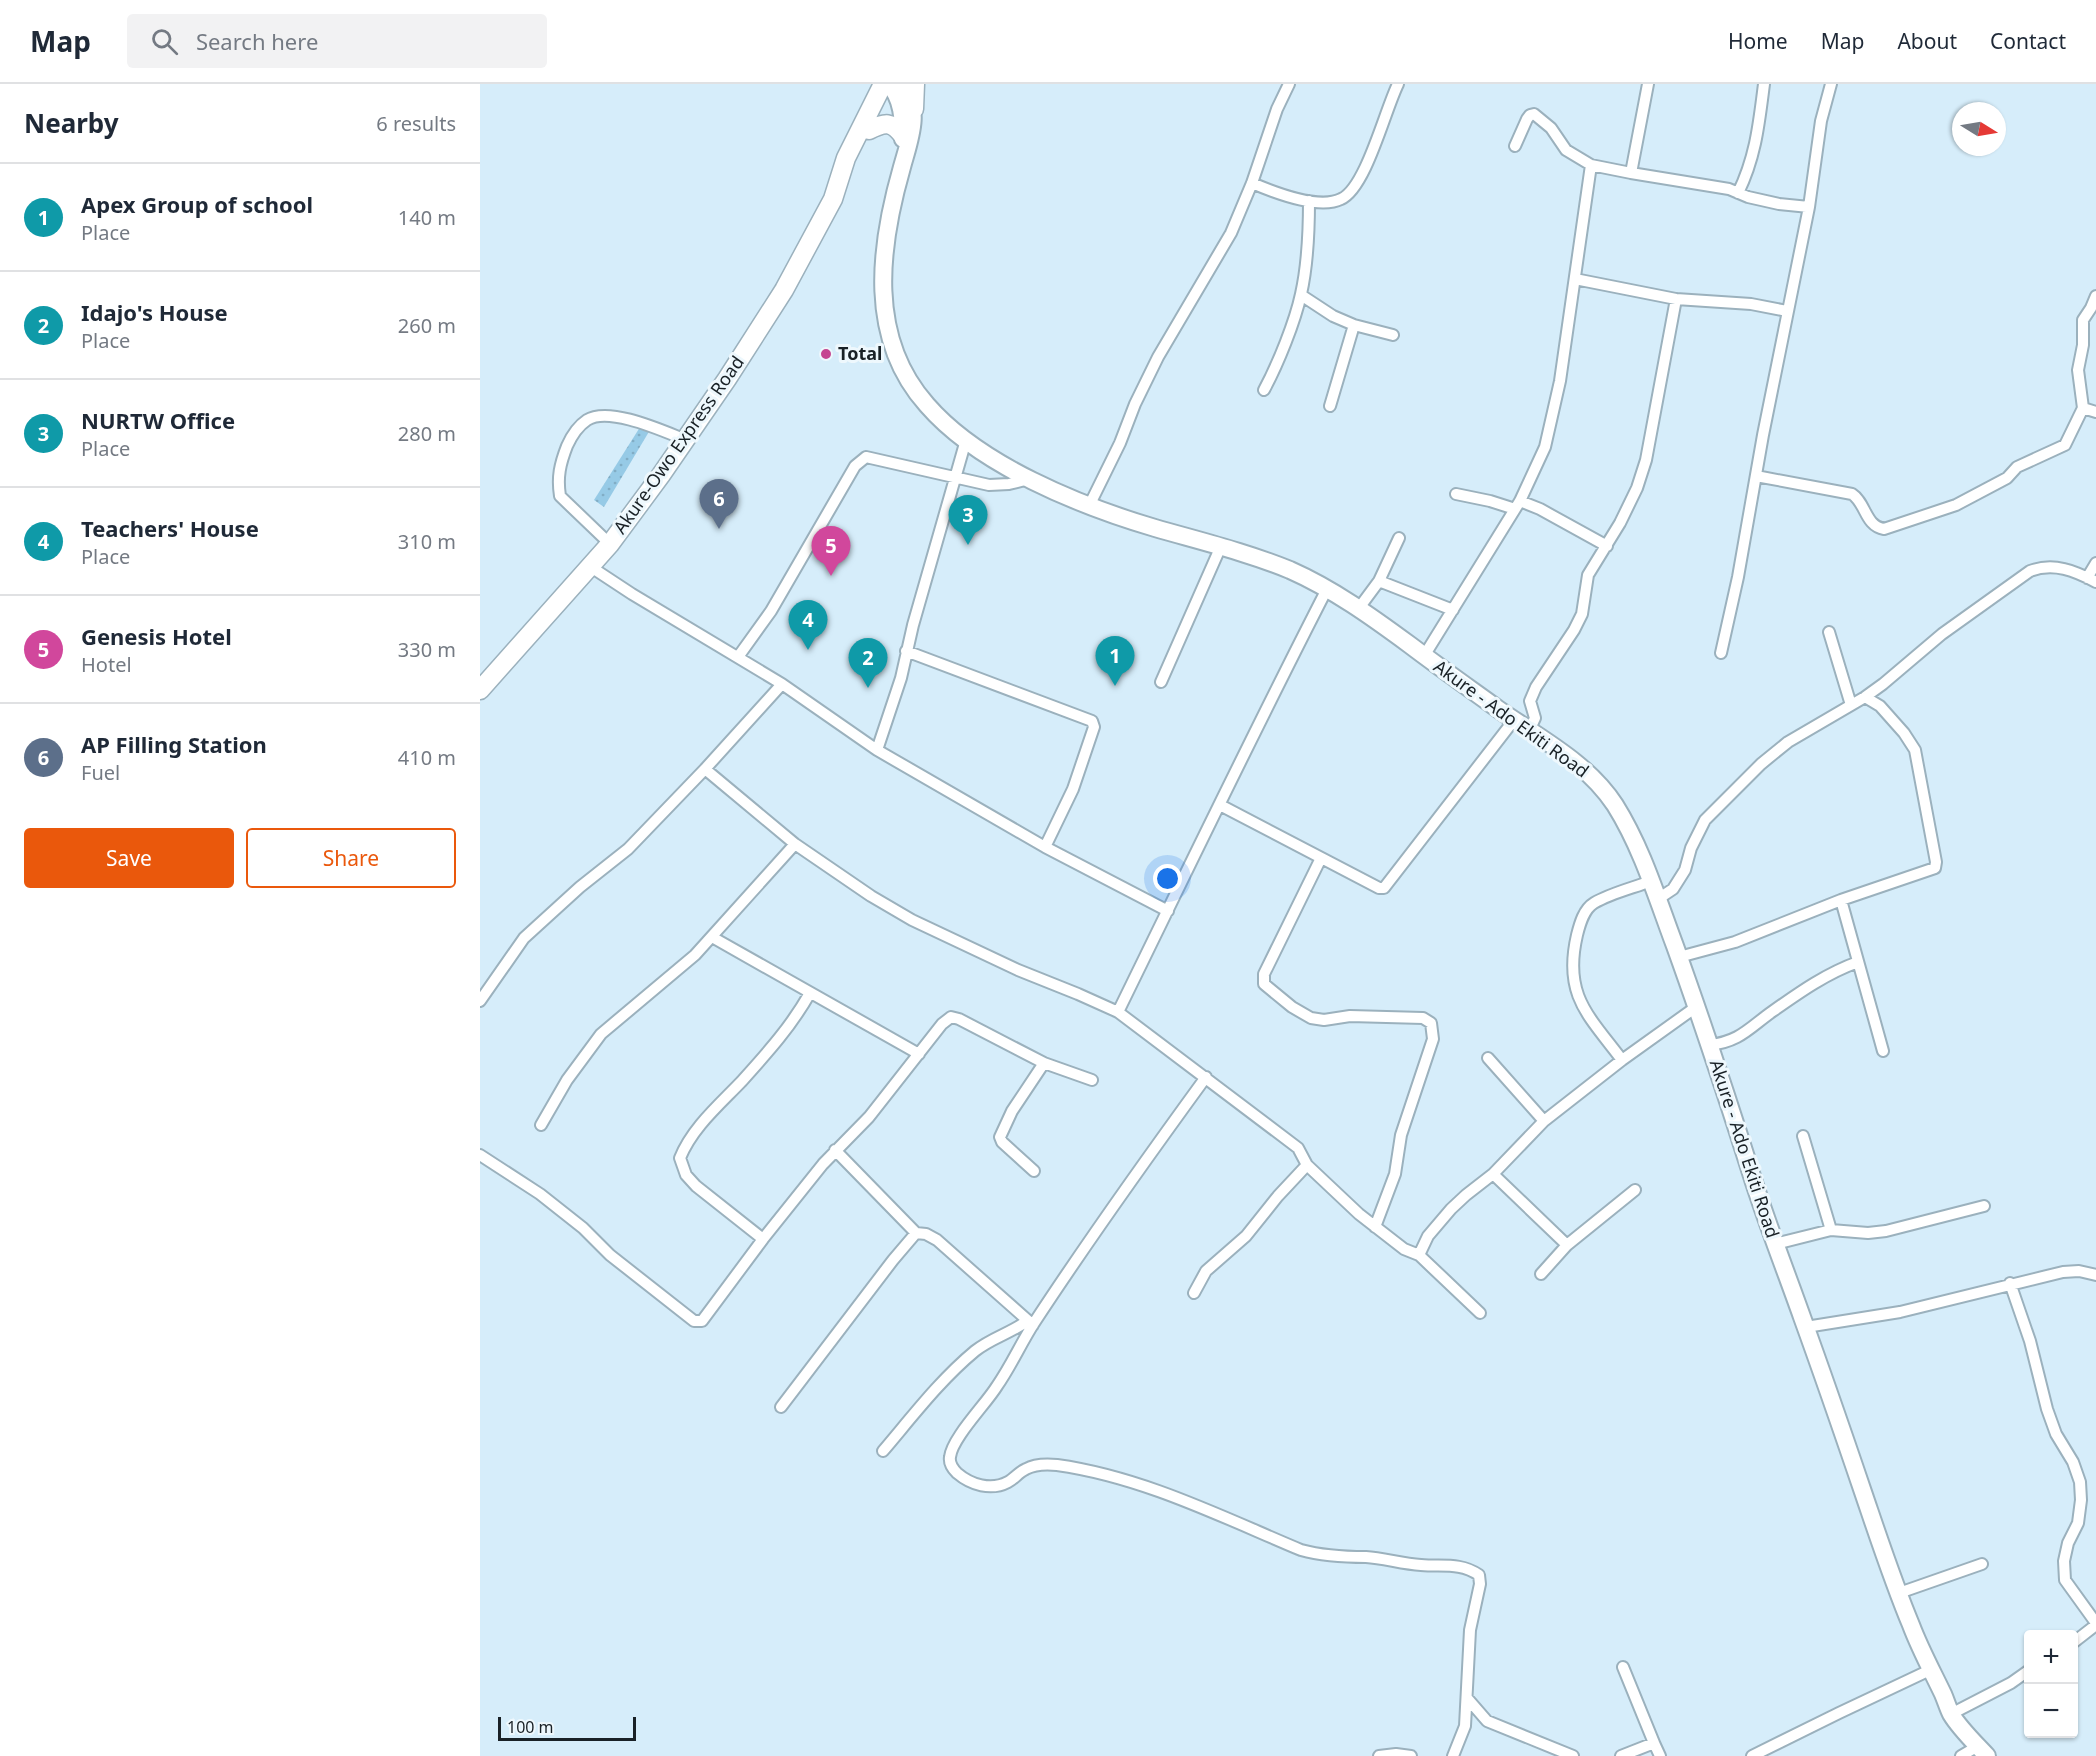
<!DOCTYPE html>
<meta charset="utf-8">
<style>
body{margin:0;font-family:"Noto Sans",sans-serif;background:#f2f2f3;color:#1f2937}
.controls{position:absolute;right:18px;bottom:18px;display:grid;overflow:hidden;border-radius:6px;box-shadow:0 2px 4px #0004}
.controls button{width:54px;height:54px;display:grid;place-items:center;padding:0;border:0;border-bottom:2px solid #e0e1e3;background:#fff;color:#1f2937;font:30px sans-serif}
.compass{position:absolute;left:1472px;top:18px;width:54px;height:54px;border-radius:50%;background:#fff;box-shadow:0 2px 4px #0004;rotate:101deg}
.scale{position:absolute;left:18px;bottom:15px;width:138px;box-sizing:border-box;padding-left:6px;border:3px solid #192126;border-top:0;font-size:16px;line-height:21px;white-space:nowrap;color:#192126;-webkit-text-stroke:4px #eef8fd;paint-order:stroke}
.you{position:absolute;left:688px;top:795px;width:21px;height:21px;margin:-15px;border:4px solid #fff;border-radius:50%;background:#1a73e8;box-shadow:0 0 0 9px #1a73e833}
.badge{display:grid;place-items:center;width:39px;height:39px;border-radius:50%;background:#ea580c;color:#fff;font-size:20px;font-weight:700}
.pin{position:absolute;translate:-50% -50px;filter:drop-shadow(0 2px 3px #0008)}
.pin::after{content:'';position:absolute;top:32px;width:21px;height:18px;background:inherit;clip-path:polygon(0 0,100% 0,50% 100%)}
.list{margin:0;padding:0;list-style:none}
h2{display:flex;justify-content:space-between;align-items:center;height:78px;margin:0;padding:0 24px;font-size:26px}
h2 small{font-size:20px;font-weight:400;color:#747a83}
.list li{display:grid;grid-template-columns:39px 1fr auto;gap:18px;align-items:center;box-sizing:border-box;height:108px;padding:0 24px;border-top:2px solid #e0e1e3}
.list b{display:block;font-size:22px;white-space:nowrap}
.list p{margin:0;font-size:20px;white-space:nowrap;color:#747a83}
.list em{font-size:20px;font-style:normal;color:#747a83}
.actions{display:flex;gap:12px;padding:18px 24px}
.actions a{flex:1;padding:14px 0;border:2px solid #ea580c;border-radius:6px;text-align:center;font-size:21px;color:#ea580c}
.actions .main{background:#ea580c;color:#fff}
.icon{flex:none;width:33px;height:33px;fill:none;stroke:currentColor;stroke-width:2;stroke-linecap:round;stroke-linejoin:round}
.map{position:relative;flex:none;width:1616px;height:1672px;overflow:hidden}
header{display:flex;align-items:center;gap:36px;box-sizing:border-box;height:84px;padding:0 30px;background:#fff;border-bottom:2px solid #e0e1e3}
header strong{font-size:28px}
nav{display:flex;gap:33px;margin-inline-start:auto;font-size:21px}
.search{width:420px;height:54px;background:#f2f2f3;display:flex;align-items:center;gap:15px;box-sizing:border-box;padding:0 21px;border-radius:6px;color:#747a83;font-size:22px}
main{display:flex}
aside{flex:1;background:#fff}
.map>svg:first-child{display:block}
</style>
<header>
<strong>Map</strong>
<div class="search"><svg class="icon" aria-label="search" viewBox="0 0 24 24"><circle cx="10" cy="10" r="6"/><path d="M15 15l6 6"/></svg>Search here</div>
<nav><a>Home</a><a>Map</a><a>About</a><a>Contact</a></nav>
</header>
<main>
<aside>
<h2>Nearby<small>6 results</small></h2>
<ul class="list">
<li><span class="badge" style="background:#0f9aa8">1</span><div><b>Apex Group of school</b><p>Place</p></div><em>140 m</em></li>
<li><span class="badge" style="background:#0f9aa8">2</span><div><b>Idajo's House</b><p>Place</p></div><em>260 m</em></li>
<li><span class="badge" style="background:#0f9aa8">3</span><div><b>NURTW Office</b><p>Place</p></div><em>280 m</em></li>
<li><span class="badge" style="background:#0f9aa8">4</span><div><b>Teachers' House</b><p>Place</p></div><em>310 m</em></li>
<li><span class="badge" style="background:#d1479c">5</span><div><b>Genesis Hotel</b><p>Hotel</p></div><em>330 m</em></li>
<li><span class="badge" style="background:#5c6f8a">6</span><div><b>AP Filling Station</b><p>Fuel</p></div><em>410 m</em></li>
</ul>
<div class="actions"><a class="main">Save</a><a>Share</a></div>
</aside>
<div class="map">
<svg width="1616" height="1672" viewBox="0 0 1616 1672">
<defs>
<pattern id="grass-dots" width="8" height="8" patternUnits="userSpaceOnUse" patternTransform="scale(1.5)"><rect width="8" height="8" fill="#96cae6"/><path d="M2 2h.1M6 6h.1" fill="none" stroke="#81adc5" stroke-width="1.8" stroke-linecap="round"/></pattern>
</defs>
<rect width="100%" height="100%" fill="#d6edfa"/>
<path fill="url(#grass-dots)" d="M162 340 170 346 124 423 114 416Z"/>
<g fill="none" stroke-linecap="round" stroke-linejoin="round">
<g stroke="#9bb1bd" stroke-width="14">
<path id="street" d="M1035 62 1047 35 1050 31 1054 30 1071 44 1086 66 1111 81
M1151 89 1249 105 1268 113 1299 120 1329 123 1341 37 1351 0
M772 99C793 108 839 126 861 115 886 104 905 26 918 0
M1258 109C1276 72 1279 39 1284 0
M1095 195 1196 215 1271 220 1307 227
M821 211 853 232 874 241 913 251
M1616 212 1611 224 1603 236V261L1598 286 1603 324 1616 328
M784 306C798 280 815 238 821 210 828 179 829 148 829 117
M850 322 874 241
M1276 392 1372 410C1386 419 1385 442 1404 445L1476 421 1527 394 1537 383 1585 361 1603 324
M976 410 1010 417 1035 425
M1040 417 1060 425 1127 462
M609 422 640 359 655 320 678 273 751 149 772 99 797 25 809 0
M130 460 80 412C77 393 80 380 87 362 91 353 98 342 107 336 129 322 183 347 206 356
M111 483 152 510 302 600 397 666 565 763 688 827
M1607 494 1616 479
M899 497 973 526
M879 524 899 497 919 454
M1349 548 1371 621
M426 567 612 637 614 643 593 705 565 763
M1241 569 1258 493 1283 351 1329 123
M944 572 1040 417 1065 363 1080 297 1111 81 1151 89 1168 0
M258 573 291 527 375 382 386 373 509 401 529 400 549 395
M681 598 741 462
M1049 647 1055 634 1050 617 1056 603 1094 546 1102 530 1108 491 1140 439 1157 404 1166 376 1196 215
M397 666 421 594 433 541 486 356
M225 685 315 760 391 812 432 836 538 886 598 910 638 928 818 1064 827 1081 879 1130 924 1165 939 1171 1000 1229
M740 721 899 804H904L1034 636
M841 774 784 890V900L812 923 831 934 844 936 870 932 943 934 951 939 953 955 921 1051 915 1090 895 1143
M1178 815 1193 805 1205 786 1211 764 1225 736 1281 680 1308 658 1385 613 1403 600 1462 550 1550 487C1574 478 1595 487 1616 498
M1361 816 1403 967
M232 853 439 970
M1199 873 1255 858 1361 816 1455 784 1456 778 1435 666 1424 649 1400 622 1385 613
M0 917 44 854 100 803 148 765 225 685 302 600
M638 928C707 787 775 645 847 505
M1229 961C1260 958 1270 943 1293 927 1320 908 1347 889 1378 878
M1008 974 1064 1037
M1142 976C1108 931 1083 911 1097 851 1100 839 1104 825 1114 819 1131 809 1153 804 1171 797
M726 993C667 1074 609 1155 554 1239 541 1259 531 1282 517 1302 506 1320 472 1354 470 1373 469 1379 473 1385 477 1389 491 1401 511 1407 528 1398 534 1395 539 1388 546 1385 555 1380 567 1380 577 1381 663 1393 742 1433 821 1466 843 1472 863 1473 886 1473 904 1474 922 1480 941 1481 962 1483 980 1478 999 1491L1000 1500 990 1546 985 1642 973 1672
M61 1041 87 996 121 950 215 871 315 760
M1323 1052 1351 1146
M355 1066 436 1149 446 1150 457 1156 553 1241
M0 1071 60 1110 103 1144 130 1171 214 1237H222L283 1155 343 1080 389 1033 462 940 471 933 479 935 564 979 612 996
M554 1087 522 1058 520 1053 532 1027 564 979
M1013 1090 1087 1161
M283 1155 216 1102 206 1091 200 1074C212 1044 239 1021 261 998 288 968 310 944 330 909
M1295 1160 1351 1146 1388 1149 1406 1147 1504 1122
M939 1171 948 1152 971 1125 986 1111 1013 1090 1064 1037 1142 976 1216 923
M1061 1190 1087 1161 1155 1106
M1530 1199 1550 1257 1567 1325 1576 1350 1593 1378 1600 1398 1601 1416 1598 1439 1588 1459 1584 1477 1585 1496 1616 1539
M714 1209 726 1187 766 1152 798 1112 827 1081
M1326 1243 1420 1228 1583 1188 1599 1187 1616 1191
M301 1323 413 1176 436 1149
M403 1367C432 1333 460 1296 495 1267 511 1254 531 1249 547 1237
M1419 1509 1502 1480
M1594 1558 1616 1541
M1143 1583 1174 1659
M987 1614 1007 1637 1093 1672
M1471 1630 1531 1599 1548 1587
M899 1672 916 1670 931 1672
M1141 1672 1174 1659 1180 1672
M1272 1672 1359 1629 1450 1586
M1481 1672 1498 1662"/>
</g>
<g stroke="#9bb1bd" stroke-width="20">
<path id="primary" d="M408 0C422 12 424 38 423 55
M423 0C441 28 430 54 422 83 399 163 387 254 447 321 499 381 600 422 675 444 720 457 766 468 810 486 853 505 892 533 930 561 959 583 989 604 1018 625 1059 654 1107 678 1135 721 1162 764 1177 814 1195 862 1222 937 1247 1013 1271 1089 1286 1137 1305 1185 1322 1233 1343 1291 1363 1349 1383 1408 1398 1452 1413 1498 1431 1541 1440 1565 1452 1587 1463 1610 1466 1617 1468 1624 1471 1630 1480 1645 1495 1659 1507 1672"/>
</g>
<g stroke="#9bb1bd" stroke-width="21">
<path id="highway" d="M434 25 435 0
M389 46C405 38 412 37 423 52
M0 606 130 460 181 391 247 295 304 206 353 115 366 74 403 0"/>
</g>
<use href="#street" stroke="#fff" stroke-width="10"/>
<use href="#primary" stroke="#fff" stroke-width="16"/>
<use href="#highway" stroke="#fff" stroke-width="18"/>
</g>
<circle fill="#c54691" stroke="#eef8fd" stroke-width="2" cx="346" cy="270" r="6"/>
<g text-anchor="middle" stroke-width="6" stroke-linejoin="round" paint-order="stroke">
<g font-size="18" font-weight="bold" fill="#192126" stroke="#eef8fd" text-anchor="start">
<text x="358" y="276">Total</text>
</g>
<g font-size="18" fill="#192126" stroke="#eef8fd">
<text transform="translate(199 361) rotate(-55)" y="6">Akure-Owo Express Road</text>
<text transform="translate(1031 635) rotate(36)" y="6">Akure - Ado Ekiti Road</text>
<text transform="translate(1264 1065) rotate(72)" y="6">Akure - Ado Ekiti Road</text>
</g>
</g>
</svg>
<div class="controls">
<button>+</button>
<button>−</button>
</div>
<svg class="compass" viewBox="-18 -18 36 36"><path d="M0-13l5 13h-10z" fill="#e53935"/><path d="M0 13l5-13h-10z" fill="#747a83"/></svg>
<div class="scale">100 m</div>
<div class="you"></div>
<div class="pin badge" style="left:635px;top:602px;background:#0f9aa8">1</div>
<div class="pin badge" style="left:388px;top:604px;background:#0f9aa8">2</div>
<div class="pin badge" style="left:488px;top:461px;background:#0f9aa8">3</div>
<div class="pin badge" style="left:328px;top:566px;background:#0f9aa8">4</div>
<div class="pin badge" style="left:351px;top:492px;background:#d1479c">5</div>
<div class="pin badge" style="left:239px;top:445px;background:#5c6f8a">6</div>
</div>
</main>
